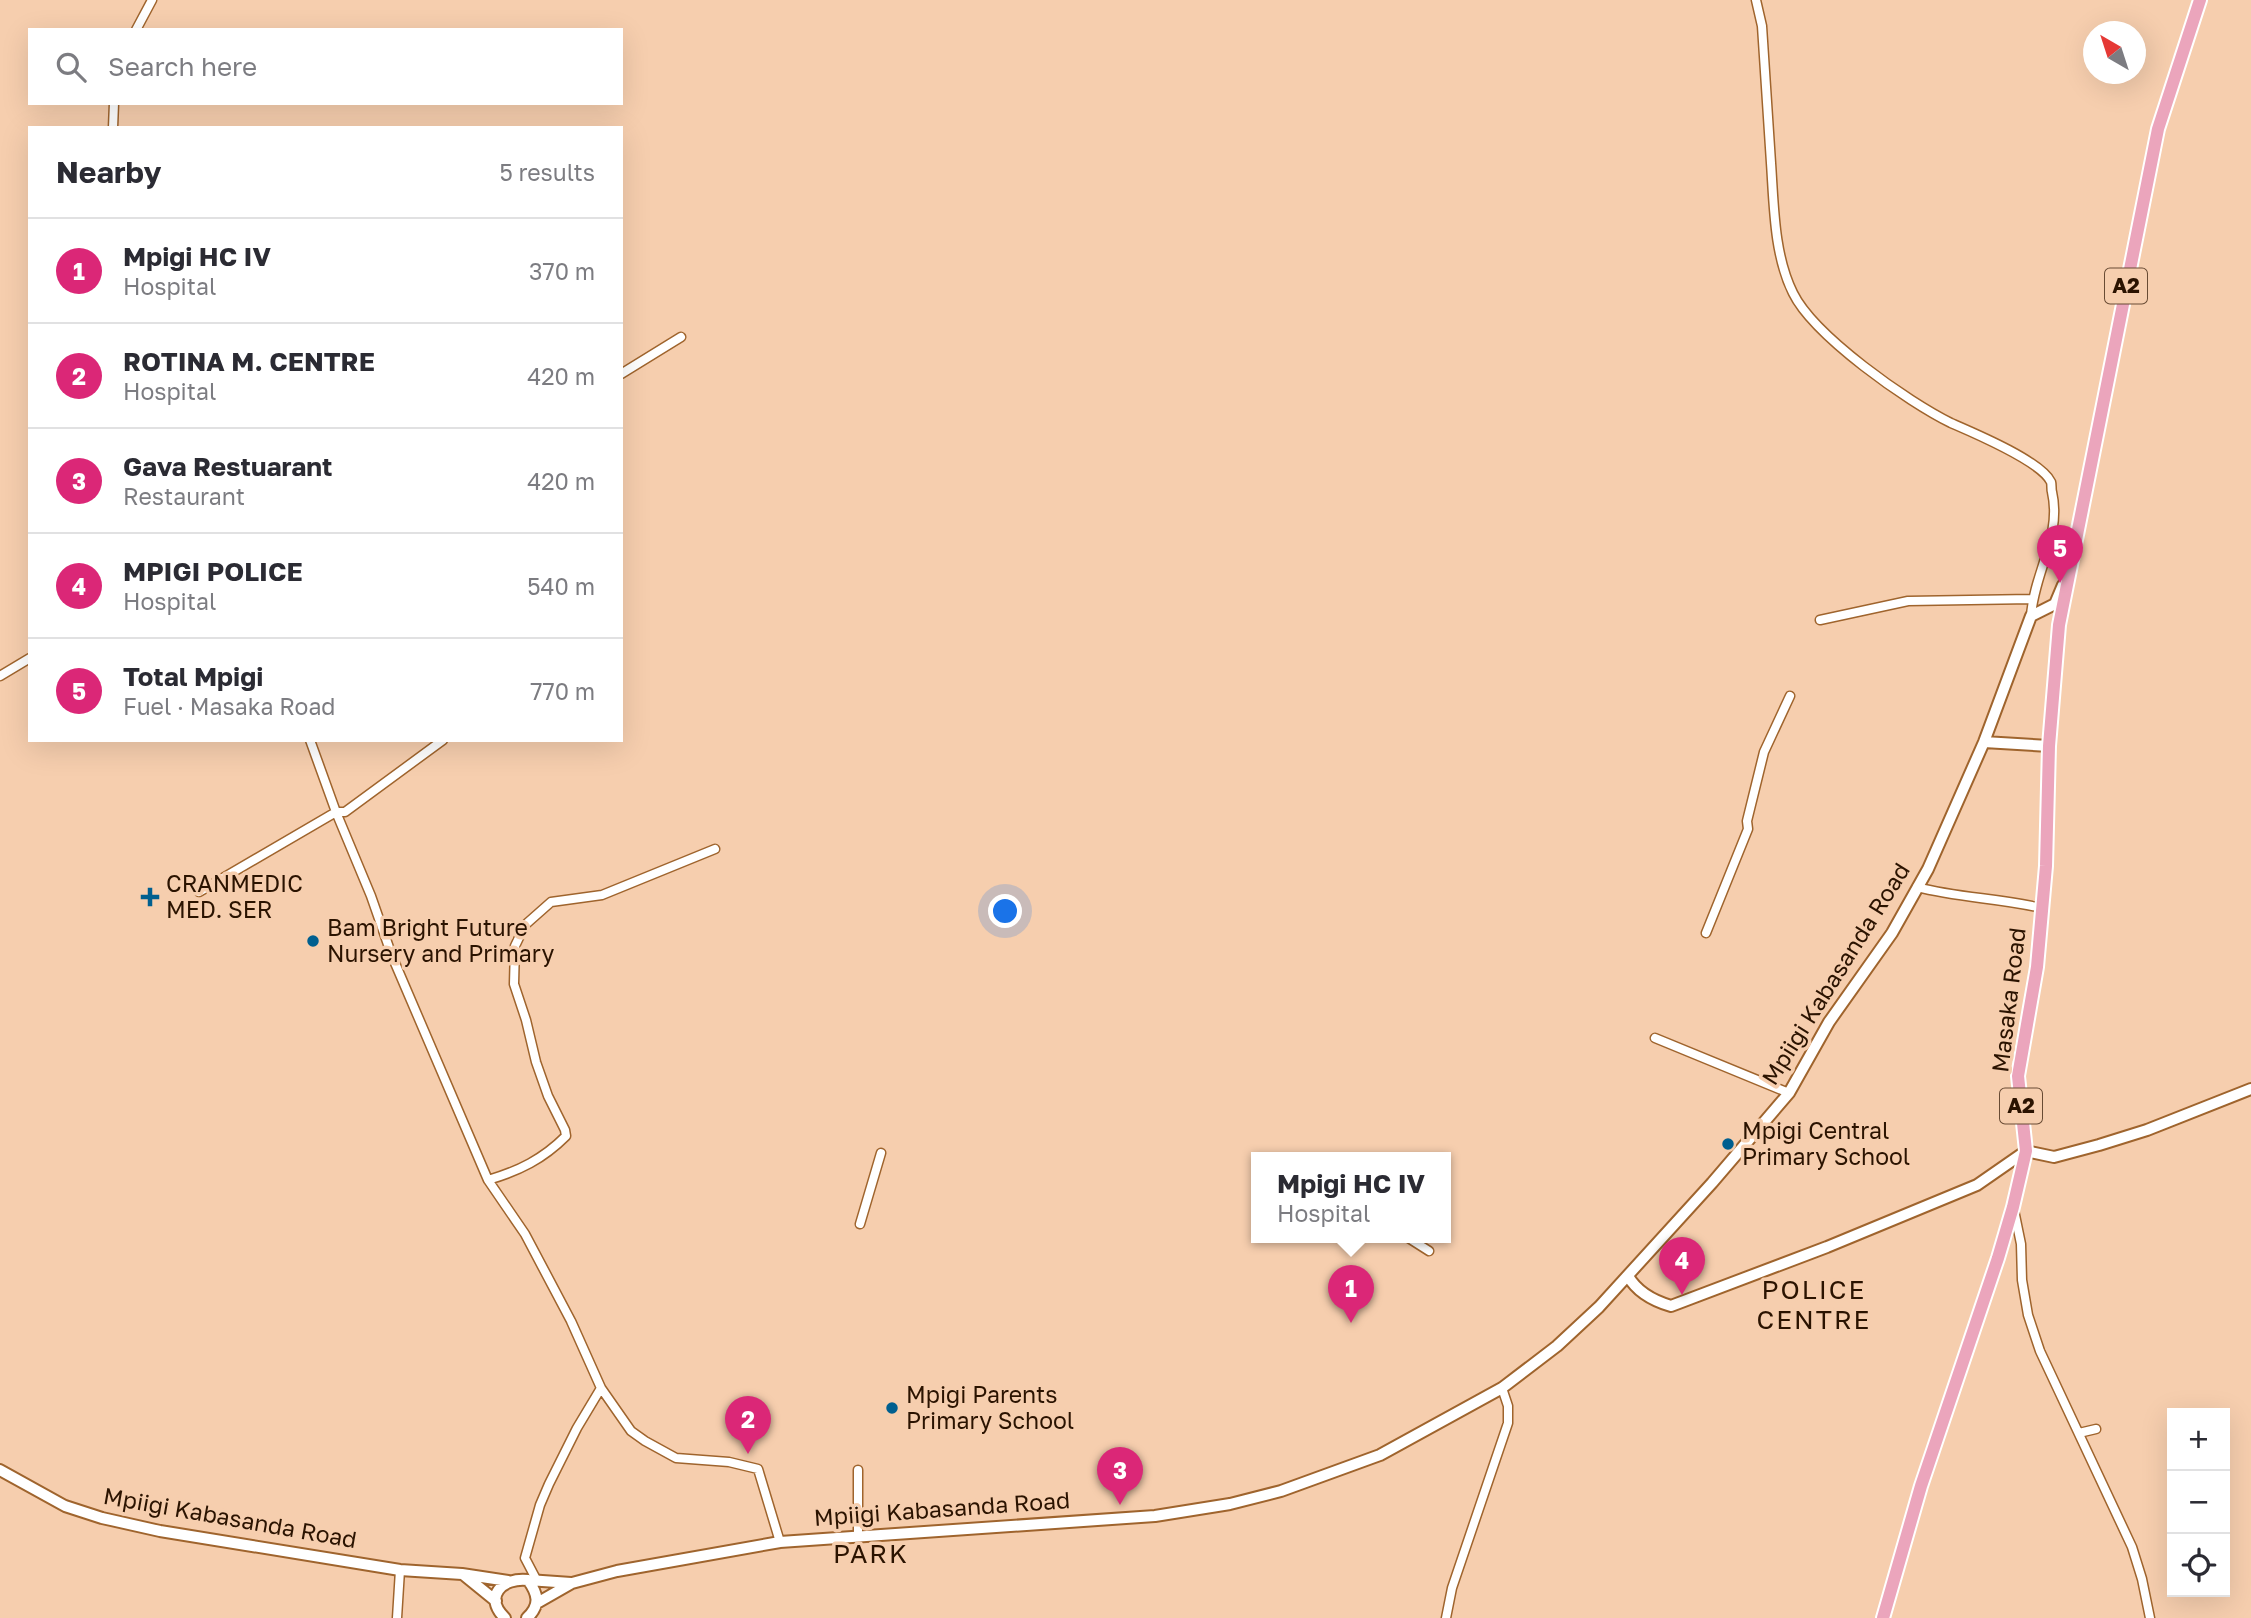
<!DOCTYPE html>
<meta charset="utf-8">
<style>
body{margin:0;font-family:"Golos Text",sans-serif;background:#f2f2f3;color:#2b2b33}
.controls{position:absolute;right:21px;bottom:21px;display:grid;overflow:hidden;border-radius:0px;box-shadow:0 7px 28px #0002}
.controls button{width:63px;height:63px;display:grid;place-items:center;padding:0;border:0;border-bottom:2px solid #e1e1e2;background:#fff;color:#2b2b33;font:35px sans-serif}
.compass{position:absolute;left:2083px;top:21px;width:63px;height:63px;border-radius:50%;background:#fff;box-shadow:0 7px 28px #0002;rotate:321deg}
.you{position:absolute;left:1006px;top:912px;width:24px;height:24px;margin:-18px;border:5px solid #fff;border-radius:50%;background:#1a73e8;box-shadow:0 0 0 10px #1a73e833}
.badge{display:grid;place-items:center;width:46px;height:46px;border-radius:50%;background:#db2777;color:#fff;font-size:23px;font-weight:700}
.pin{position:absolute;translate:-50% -58px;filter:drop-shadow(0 2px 4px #0008)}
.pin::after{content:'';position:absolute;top:37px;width:24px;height:21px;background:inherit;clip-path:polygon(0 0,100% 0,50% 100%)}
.popup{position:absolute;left:1251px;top:1152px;width:200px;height:91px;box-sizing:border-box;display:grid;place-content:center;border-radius:0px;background:#fff;filter:drop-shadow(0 2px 5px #0005);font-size:23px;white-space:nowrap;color:#7c7c81}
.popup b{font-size:26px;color:#2b2b33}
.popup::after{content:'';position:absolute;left:50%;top:100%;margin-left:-14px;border:14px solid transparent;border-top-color:#fff}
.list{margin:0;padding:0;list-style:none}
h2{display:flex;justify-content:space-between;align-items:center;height:91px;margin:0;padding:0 28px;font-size:30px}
h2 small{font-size:23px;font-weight:400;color:#7c7c81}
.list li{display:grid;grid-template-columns:46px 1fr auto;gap:21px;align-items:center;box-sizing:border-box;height:105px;padding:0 28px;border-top:2px solid #e1e1e2}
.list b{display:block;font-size:26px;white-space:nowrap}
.list p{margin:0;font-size:23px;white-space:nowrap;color:#7c7c81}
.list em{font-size:23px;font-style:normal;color:#7c7c81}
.icon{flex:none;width:38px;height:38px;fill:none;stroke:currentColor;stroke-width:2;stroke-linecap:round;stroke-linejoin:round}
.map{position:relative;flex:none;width:2251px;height:1618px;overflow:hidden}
.search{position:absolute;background:#fff;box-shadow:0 7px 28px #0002;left:28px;top:28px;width:595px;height:77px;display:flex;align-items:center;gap:18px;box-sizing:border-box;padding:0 24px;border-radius:0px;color:#7c7c81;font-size:26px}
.panel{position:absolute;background:#fff;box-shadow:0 7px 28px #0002;left:28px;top:126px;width:595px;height:616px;border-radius:0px}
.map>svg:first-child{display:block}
</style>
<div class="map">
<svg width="2251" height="1618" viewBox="0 0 2251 1618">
<rect width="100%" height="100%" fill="#f6ceae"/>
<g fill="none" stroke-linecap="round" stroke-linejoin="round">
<g stroke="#9f642d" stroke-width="11">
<path id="minor" d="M1756 0 1762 26C1765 72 1768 118 1771 163 1774 206 1774 255 1793 293 1814 336 1908 402 1951 423 1974 433 2041 461 2051 482 2052 485 2051 489 2052 492 2062 536 2034 573 2031 616
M136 30 152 0
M113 128 114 103
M621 374 681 337
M1820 620 1908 601 2032 599
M0 676 30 658
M310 740 336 812 371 896 392 956 488 1180 525 1234 571 1321 601 1388 631 1431 645 1441 676 1458 729 1462 758 1469 780 1542
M1917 887C1958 898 2000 898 2041 908
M199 892 336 812H345L443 740
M1706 933 1748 829 1747 821 1764 752 1790 696
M1655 1038 1789 1093
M488 1180C519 1171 543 1159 566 1136L565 1130 548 1096 536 1062 526 1020 514 984 515 946 525 925 551 902 602 895 715 849
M2014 1210 2021 1244 2022 1280 2028 1315 2040 1351 2132 1547 2142 1579 2150 1618
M860 1224 881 1153
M1407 1237 1429 1251
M2079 1433 2096 1429
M858 1537V1470
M536 1579 525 1558 540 1505 549 1484 577 1428 601 1388
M397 1618 400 1570
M1446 1618 1452 1588 1508 1423V1406L1502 1388"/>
</g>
<g stroke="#9f642d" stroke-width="14">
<path id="secondary" d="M1984 742 2049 746
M1628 1276C1637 1292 1654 1301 1671 1306L1827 1247 1977 1185 2026 1151 2054 1157 2099 1145 2147 1130 2251 1089
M0 1470 65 1506 102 1518 160 1531 400 1570 462 1574 508 1581
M464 1575 496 1601
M528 1580 571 1583
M537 1603 572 1583 617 1571 780 1542 1155 1516 1230 1504 1281 1491 1380 1455 1502 1388 1557 1346 1599 1307 1712 1183 1789 1093 1829 1022 1892 933 1928 869 1984 742 2031 616 2055 604 2063 585
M505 1618C483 1597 502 1577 528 1580 538 1594 541 1605 527 1618"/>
</g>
<g stroke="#fff" stroke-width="16">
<path id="primary" d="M1883 1618 1921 1486 1998 1258 2013 1207 2026 1151 2018 1076 2037 967 2046 866 2049 746 2059 625 2158 129 2200 0"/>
</g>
<use href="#minor" stroke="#fff" stroke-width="8"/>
<use href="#secondary" stroke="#fff" stroke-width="10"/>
<use href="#primary" stroke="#eba5bc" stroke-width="12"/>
</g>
<g fill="#005f8f" stroke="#f6ceae" stroke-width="2.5">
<path d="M146.5 886.5h7v7h7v7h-7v7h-7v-7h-7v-7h7z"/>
<circle cx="313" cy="941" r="7"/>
<circle cx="1728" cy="1144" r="7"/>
<circle cx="892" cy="1408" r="7"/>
</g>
<g text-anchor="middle" stroke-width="7" stroke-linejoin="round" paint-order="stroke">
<g fill="#f6ceae" stroke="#684b34" stroke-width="2">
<rect x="2105" y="268.5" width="42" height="35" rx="5"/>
<rect x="2000" y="1088.5" width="42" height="35" rx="5"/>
</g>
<g font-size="21" font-weight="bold" fill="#2b1300">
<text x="2126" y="293">A2</text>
<text x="2021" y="1113">A2</text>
</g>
<g font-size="23" fill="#2b1300" stroke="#f6ceae" text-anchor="start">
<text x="166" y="892">CRANMEDIC<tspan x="166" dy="26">MED. SER</tspan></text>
<text x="327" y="936">Bam Bright Future<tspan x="327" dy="26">Nursery and Primary</tspan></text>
<text x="1742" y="1139">Mpigi Central<tspan x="1742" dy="26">Primary School</tspan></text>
<text x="906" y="1403">Mpigi Parents<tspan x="906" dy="26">Primary School</tspan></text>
</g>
<g font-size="23" fill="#2b1300" stroke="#f6ceae">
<text transform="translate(1836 974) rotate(-58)" y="8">Mpiigi Kabasanda Road</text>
<text transform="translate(2009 1000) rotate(-83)" y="8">Masaka Road</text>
<text transform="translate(942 1509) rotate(-4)" y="8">Mpiigi Kabasanda Road</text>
<text transform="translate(230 1518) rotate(10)" y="8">Mpiigi Kabasanda Road</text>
</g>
<g font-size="26" letter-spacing="2" fill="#2b1300" stroke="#f6ceae">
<text x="1814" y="1299">POLICE<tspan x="1814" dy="30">CENTRE</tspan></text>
<text x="871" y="1563">PARK</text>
</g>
</g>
</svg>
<div class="controls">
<button>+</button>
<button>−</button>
<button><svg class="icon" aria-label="locate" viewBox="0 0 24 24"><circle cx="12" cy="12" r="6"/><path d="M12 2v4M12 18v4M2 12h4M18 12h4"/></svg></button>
</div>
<svg class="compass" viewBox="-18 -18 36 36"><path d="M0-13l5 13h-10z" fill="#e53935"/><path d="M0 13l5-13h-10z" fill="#7c7c81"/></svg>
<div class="you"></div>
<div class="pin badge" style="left:1351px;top:1323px">1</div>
<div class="popup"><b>Mpigi HC IV</b>Hospital</div>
<div class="pin badge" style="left:748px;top:1454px">2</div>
<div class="pin badge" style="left:1120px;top:1505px">3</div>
<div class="pin badge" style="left:1682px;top:1295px">4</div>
<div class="pin badge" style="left:2060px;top:583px">5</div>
<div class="search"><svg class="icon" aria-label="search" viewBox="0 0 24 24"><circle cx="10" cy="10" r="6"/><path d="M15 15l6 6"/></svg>Search here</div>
<section class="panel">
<h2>Nearby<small>5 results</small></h2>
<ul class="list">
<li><span class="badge">1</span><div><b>Mpigi HC IV</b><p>Hospital</p></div><em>370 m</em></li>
<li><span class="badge">2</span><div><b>ROTINA M. CENTRE</b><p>Hospital</p></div><em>420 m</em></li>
<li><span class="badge">3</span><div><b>Gava Restuarant</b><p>Restaurant</p></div><em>420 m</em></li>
<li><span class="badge">4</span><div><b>MPIGI POLICE</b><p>Hospital</p></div><em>540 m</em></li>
<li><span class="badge">5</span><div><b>Total Mpigi</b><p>Fuel · Masaka Road</p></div><em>770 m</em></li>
</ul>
</section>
</div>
